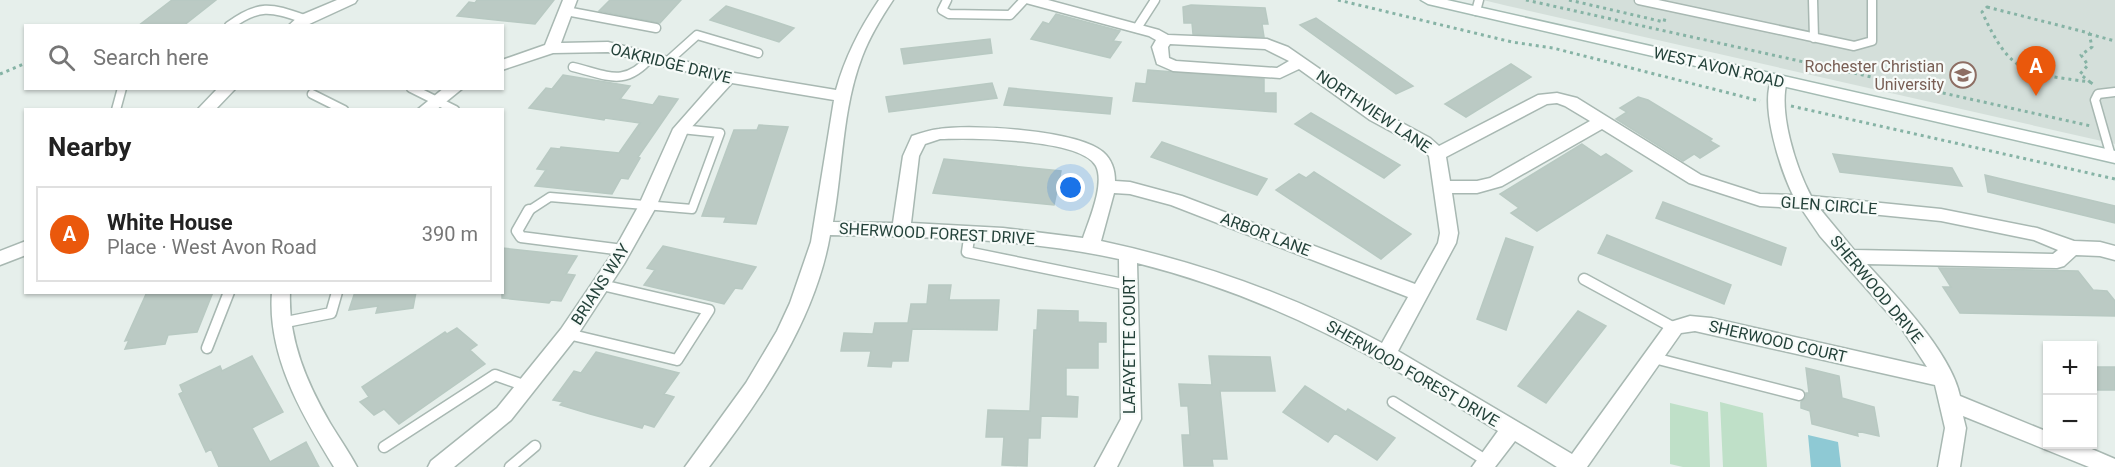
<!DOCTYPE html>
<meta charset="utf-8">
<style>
body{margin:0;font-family:Roboto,sans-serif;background:#f6f6f6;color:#222}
.controls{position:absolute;right:18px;bottom:18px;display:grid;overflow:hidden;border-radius:0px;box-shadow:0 2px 4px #0004}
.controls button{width:54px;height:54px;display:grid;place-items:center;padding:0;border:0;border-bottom:2px solid #e0e0e0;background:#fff;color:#222;font:30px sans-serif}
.you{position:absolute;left:1071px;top:188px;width:21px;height:21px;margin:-15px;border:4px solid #fff;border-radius:50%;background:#1a73e8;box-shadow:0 0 0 9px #1a73e833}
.badge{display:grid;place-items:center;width:39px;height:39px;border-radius:50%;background:#ea580c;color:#fff;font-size:20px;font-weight:700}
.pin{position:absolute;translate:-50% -50px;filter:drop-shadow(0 2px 3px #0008)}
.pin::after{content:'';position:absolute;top:32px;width:21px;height:18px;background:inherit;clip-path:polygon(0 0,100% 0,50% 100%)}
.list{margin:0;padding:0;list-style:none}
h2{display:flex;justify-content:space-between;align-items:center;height:78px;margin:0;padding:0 24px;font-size:26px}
h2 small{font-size:20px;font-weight:400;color:#767676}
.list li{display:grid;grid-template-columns:39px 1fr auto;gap:18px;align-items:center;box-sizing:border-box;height:96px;margin:0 12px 12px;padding:0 12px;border:2px solid #e0e0e0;border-radius:0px}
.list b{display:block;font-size:22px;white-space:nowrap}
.list p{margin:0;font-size:20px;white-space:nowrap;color:#767676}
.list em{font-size:20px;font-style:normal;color:#767676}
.icon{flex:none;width:33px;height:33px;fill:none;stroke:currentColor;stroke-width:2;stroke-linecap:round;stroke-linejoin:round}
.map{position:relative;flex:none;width:2115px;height:467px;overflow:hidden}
.search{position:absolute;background:#fff;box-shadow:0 2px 4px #0004;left:24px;top:24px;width:480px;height:66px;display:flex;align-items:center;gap:15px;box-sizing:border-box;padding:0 21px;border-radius:0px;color:#767676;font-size:22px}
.panel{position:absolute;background:#fff;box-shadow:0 2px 4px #0004;left:24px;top:108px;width:480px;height:186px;border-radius:0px}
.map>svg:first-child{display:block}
</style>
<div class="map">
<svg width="2115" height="467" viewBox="0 0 2115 467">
<rect width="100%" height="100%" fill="#e6efeb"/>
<path fill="#d4dfda" d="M1483 0H2115V144L1508 6Z"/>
<path fill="#bfe0c8" d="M1720 402 1763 413 1767 467H1723Z
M1670 403 1708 412 1710 467H1683L1670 464Z"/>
<path fill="#8ec9d4" d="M1808 435 1838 442 1841 467H1811Z"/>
<path fill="#bbcac4" stroke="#b8c9c2" stroke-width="1.5" d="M172 0H216L183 26H138Z
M477 0H554L535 24 457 16 469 2 475 3Z
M610 0H681L660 23 599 11Z
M1191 5 1265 8 1268 24H1262L1264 37 1193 34 1192 23H1184L1183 7Z
M726 6 776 22 794 28 779 42 710 20Z
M1056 14 1120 31 1113 41 1121 42 1110 58 1031 39 1043 22 1049 24Z
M1316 18 1413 86 1396 94 1300 25Z
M990 39 992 53 904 64 901 49Z
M1511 64 1531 77 1466 117 1445 104Z
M1148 70 1264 79V93H1276V112L1133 101 1136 83 1146 84Z
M563 75 630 86 620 99 653 105 659 96 678 99 638 157 640 158 628 179 621 178 612 194 535 186 546 170 537 169 551 148 560 149 561 147 619 153 640 123 605 118 604 120 529 108 546 88 552 89Z
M992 83 997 98 889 112 886 97Z
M1009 88 1112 98 1110 114 1004 105Z
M1638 97 1648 100 1712 139 1710 141 1719 146 1700 158 1694 154 1683 161 1616 119 1627 112 1620 108Z
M1311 113 1400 165 1384 178 1295 124Z
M759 125 788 127 756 224 724 222 726 217 702 216 734 130H757Z
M1162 142 1267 179 1257 195 1151 157Z
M1582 144 1601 157 1606 154 1632 171 1537 231 1511 213 1519 208 1500 194Z
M1833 154 1952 168 1962 186 1840 172Z
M944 159 1061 171 1054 205 933 193Z
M1314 172 1411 234 1381 259 1276 190 1299 174 1306 178Z
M1985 175 2115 206V223L1988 192Z
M1663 202 1786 248 1781 265 1656 218Z
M1607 235 1731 285 1724 304 1598 253Z
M1506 238 1533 247 1506 330 1477 319Z
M663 246 756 267 742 289 735 288 724 304 644 285 655 270 647 268Z
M502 248 577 256 566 274 575 275 561 301 551 300 549 303 502 298Z
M1939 268 2078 271 2093 290 2107 291 2115 301V316L1960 313 1943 287H1951Z
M929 285H951L949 300H999L997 330 912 329 908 361H892L891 367 868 366 871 351H841L844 333 873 334 875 323H908L911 304H927Z
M147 292H213L197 332 168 335 165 344 125 349 129 340 125 341Z
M355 292H416L413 308 376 313 378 306 349 310Z
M1038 310 1078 311V322L1106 323V342H1098V368H1066V396L1078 397 1077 417 1041 416 1040 438H1028L1027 466 1002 465 1004 437H986L988 410 1030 411 1034 330H1037Z
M1578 311 1606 326 1546 403 1518 386Z
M457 328 477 345 470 350 485 364 399 424 384 409 374 415 360 402 369 397 362 387 445 332 447 334Z
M596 352 679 373 664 394 674 397 654 427 644 424 642 428 590 414 560 405 563 402 553 400 574 371 581 373Z
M252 356 283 412 252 428 270 462 306 442 319 467H219L211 449 206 452 179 394 183 392 180 385 220 366 222 371Z
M1209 356 1270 357 1275 391H1220L1227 459H1212L1213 466H1184L1182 435H1190L1188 406H1181L1179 384 1212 385Z
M2092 367H2115V390H2092Z
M1806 368 1839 376 1842 398 1874 407 1879 436 1857 431 1858 436 1812 424 1810 411 1801 408V402L1806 397V393H1809Z
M1305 386 1346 412 1348 409 1395 438 1377 460 1335 433 1328 442 1283 412Z"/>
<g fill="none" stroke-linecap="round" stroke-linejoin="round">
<g stroke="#a8b8b2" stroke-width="11">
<path id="service-far1" d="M947 0 942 10 949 14 1010 15 1024 0
M1639 0 1854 46 1872 41V0
M1813 0 1814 38
M566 11 656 28
M1476 11 1479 0
M229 26C259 4 270 7 304 19
M1137 28 1155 0
M668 61 697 35 758 53
M573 67C607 75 625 88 651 57
M411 88 455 110
M312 94 344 110
M116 110 122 88
M2111 156 2095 100 2098 94 2115 92
M527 212 550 197 692 209 720 133 681 129"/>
</g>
<g stroke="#a8b8b2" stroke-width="13">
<path id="service" d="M529 210 517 231 521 237 623 250
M970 232 967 252 1128 285
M1584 279 1674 328
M281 323 331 313 337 292
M568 334 677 360 709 310 602 285
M207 348 229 292
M1654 358 1799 395
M1393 402 1487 461
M384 447 495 375 526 386
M510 467 535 446"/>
</g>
<g stroke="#a8b8b2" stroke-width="3">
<path id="minor" d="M337 0H357L355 3 305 26H288L299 16Z
M563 0H577L561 43 608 42 728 72 836 90C845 57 860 28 879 0H893C881 18 870 36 862 57 842 109 843 167 833 222L893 223 903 156 912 136C921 133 930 130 939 129 973 124 1078 130 1103 152 1112 160 1115 170 1115 181L1130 182 1182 196 1415 284 1438 243 1440 233 1429 156 1418 146 1370 120 1299 69 1280 78 1173 71 1157 64 1152 47 1156 40 1149 36 1026 3 1024 0H1048L1159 30 1168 35 1267 39 1288 47 1382 112 1430 138 1439 146 1538 95 1557 93 1577 98 1701 175 1760 194 1793 195C1781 171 1758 102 1773 77H1785L1787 81C1778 112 1796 168 1811 196L1941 209 2037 228 2074 241 2100 242 2115 246V260L2100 256 2076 255 2064 266 2057 268 1867 264C1897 297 1951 353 1960 396L2048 432V444H2080L2115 459V467H2089L1963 416 1966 428 1960 467H1938L1945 428 1935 385 1695 331 1681 333 1587 467H1557L1515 441 1495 467H1472L1498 431C1378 357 1275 298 1137 263L1141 419 1117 467H1095L1121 419 1119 259C1024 238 927 237 830 235 815 321 761 399 709 467H685L746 383 777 331 790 303 811 242 834 100 732 83 688 131 656 207 624 264 575 339 511 420 454 467H428L431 461 497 408 561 329 612 254 638 207 673 129 717 79 608 52 553 53 502 70V60L545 45ZM1170 44 1265 49 1289 61 1277 68 1176 61 1169 58 1168 47ZM1557 103 1565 106 1590 121 1490 178 1477 181H1450L1446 157 1547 104ZM1602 129 1689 183 1760 206 1801 208 1820 236 1902 329 1927 367 1711 318 1690 316 1667 323 1572 454 1398 351 1456 243 1458 233 1452 193H1477L1502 186ZM940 139C970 138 1081 138 1096 166 1105 184 1089 220 1083 238L1003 228 911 223 919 156 925 144ZM1114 193 1130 194 1171 205 1408 297 1382 343C1293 295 1199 262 1101 241ZM1820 209 1941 221 2034 240 2058 250 2053 254 1854 250Z
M218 88H236L215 110H197Z
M444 88H463L436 110H417Z
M26 241V255L0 265V251Z
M272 292H290C288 340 307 383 330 423 339 438 349 452 357 467H334C302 415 267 356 272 292Z"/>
</g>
<g stroke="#a4bbb3" stroke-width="3">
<path id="secondary" d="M1421 0H1447L2115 151V163L1428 4Z"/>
</g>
<path stroke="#86b3a5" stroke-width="3" stroke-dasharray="3 4" stroke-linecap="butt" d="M1338 0 1512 42 1553 48 1760 101
M1526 0 2091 126
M1569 0 1664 22 1665 18
M1987 7 2089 33 2092 47 2081 55 2088 65 2080 74 2090 82C2025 73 2011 75 1982 12Z
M2089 34 2115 41
M0 74 26 63
M2090 82 2093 84
M1791 106 2115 179"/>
<use href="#service-far1" stroke="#fff" stroke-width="8"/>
<use href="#service" stroke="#fff" stroke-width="10"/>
<use href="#minor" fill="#fff" fill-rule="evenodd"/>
<use href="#secondary" fill="#fff" fill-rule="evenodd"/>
</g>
<defs>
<g id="university-ring" transform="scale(1.35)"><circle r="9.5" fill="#f7fbf9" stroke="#8d6e63" stroke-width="1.5"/><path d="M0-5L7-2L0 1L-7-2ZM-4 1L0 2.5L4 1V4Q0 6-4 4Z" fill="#8d6e63"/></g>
</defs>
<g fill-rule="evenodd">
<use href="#university-ring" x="1963" y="75"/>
</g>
<g text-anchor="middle" stroke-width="4.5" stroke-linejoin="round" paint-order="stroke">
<g font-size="16" fill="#24423a" stroke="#f7fbf9">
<text transform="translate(671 63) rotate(14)" y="6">OAKRIDGE DRIVE</text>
<text transform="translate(1719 67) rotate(13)" y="6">WEST AVON ROAD</text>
<text transform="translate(1374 111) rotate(34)" y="6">NORTHVIEW LANE</text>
<text transform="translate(1829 205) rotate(4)" y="6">GLEN CIRCLE</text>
<text transform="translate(937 233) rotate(3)" y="6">SHERWOOD FOREST DRIVE</text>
<text transform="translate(1266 234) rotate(21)" y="6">ARBOR LANE</text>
<text transform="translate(600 284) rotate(-57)" y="6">BRIANS WAY</text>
<text transform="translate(1877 289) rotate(50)" y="6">SHERWOOD DRIVE</text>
<text transform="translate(1778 341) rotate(13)" y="6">SHERWOOD COURT</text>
<text transform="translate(1129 345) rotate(-90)" y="6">LAFAYETTE COURT</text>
<text transform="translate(1413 373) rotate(30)" y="6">SHERWOOD FOREST DRIVE</text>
</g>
<g font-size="16" fill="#785e54" stroke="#f7fbf9" text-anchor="end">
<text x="1944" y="72">Rochester Christian<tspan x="1944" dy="18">University</tspan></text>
</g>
</g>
</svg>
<div class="controls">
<button>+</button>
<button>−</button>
</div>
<div class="you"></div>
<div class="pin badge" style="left:2036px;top:96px">A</div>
<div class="search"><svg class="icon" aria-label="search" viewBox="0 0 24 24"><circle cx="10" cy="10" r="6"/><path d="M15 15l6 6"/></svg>Search here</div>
<section class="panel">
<h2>Nearby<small></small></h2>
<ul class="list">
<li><span class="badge">A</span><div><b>White House</b><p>Place · West Avon Road</p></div><em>390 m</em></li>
</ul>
</section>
</div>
